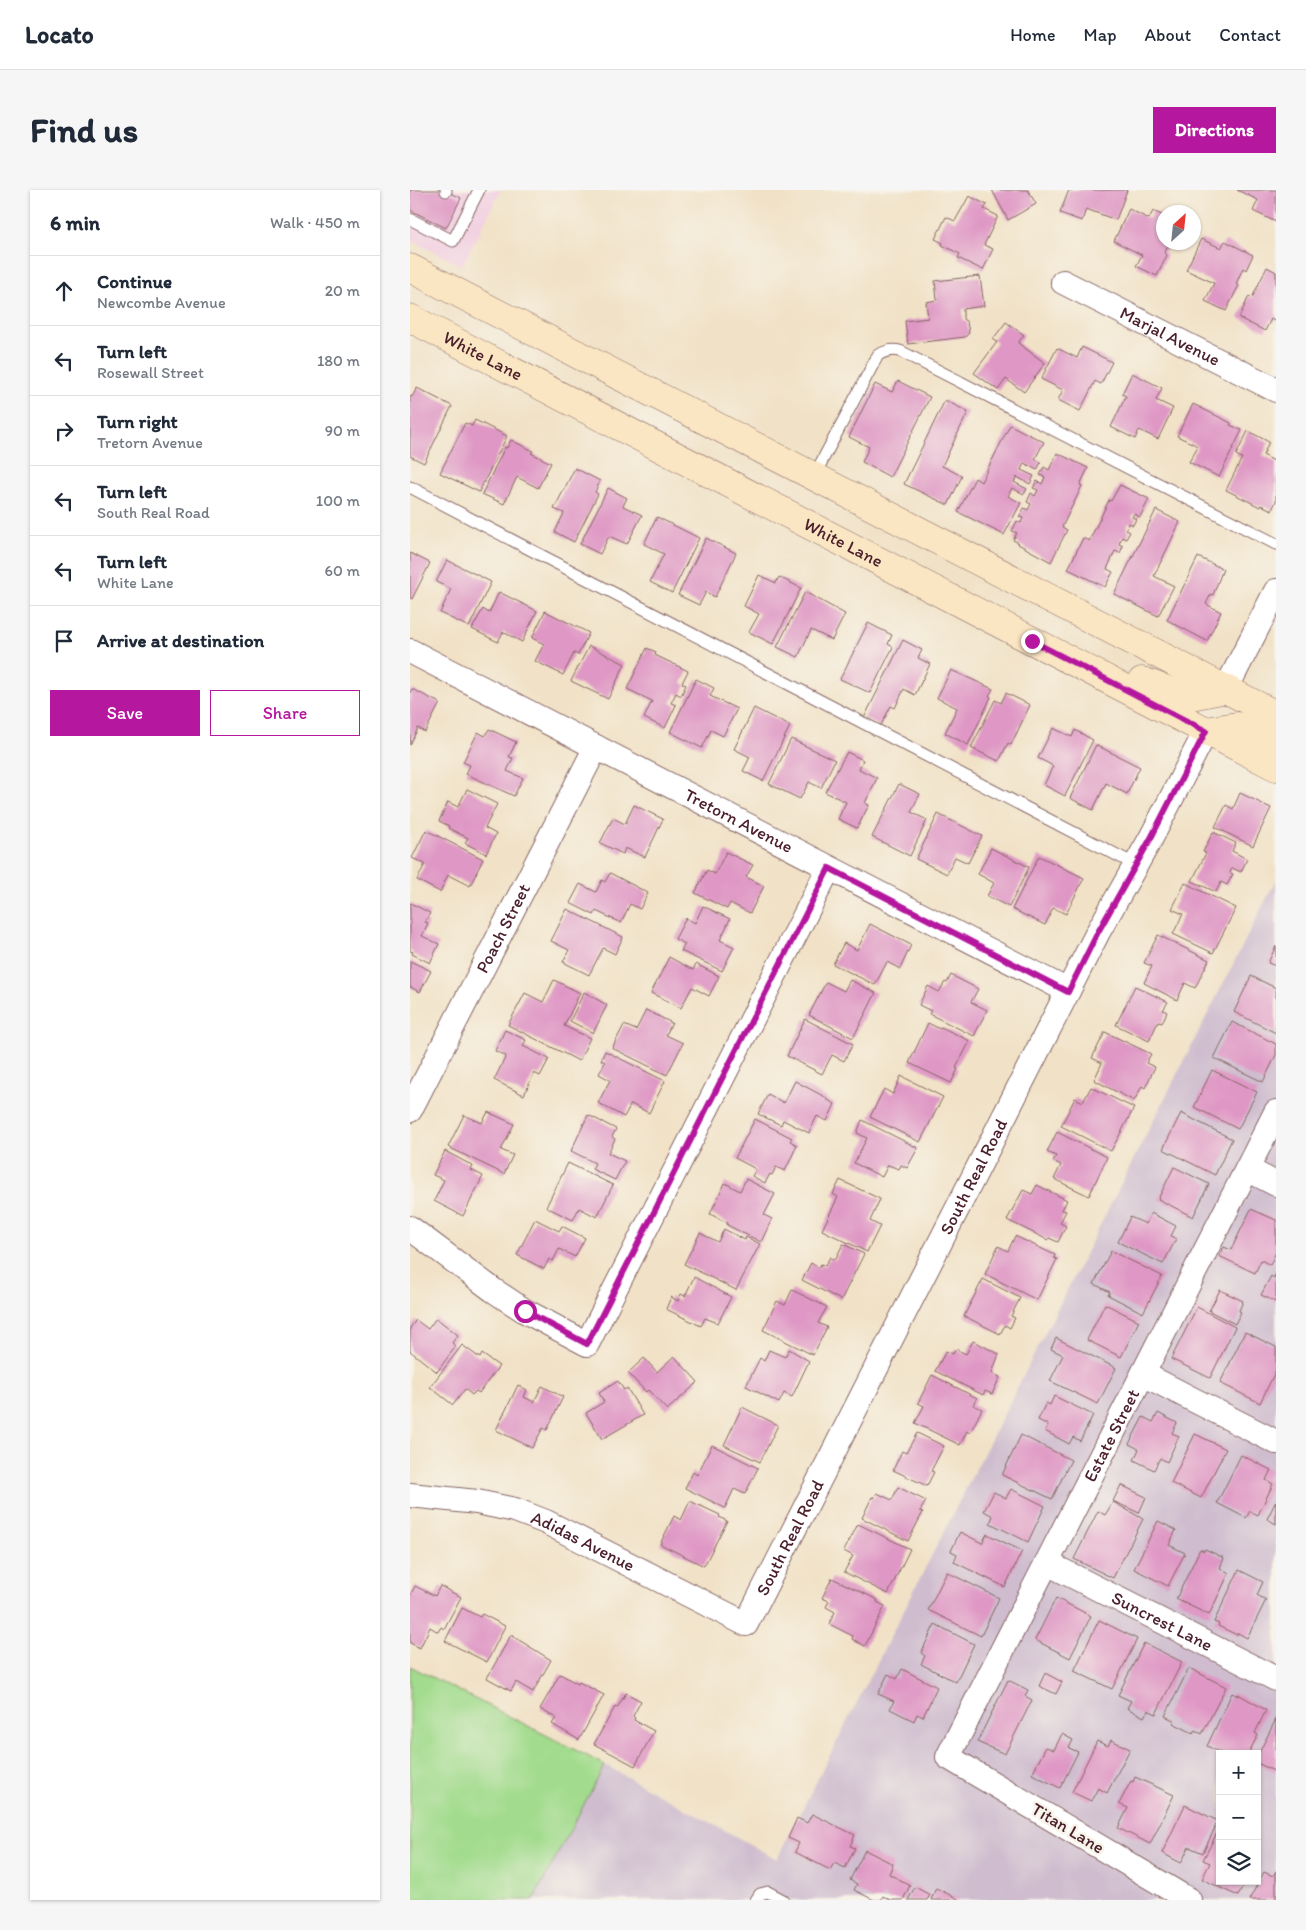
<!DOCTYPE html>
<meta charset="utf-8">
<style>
body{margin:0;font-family:Itim,sans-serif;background:#f6f6f7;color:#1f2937}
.controls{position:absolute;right:15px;bottom:15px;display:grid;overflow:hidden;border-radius:0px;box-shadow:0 1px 4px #0004}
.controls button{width:45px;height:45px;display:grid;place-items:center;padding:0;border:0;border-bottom:1px solid #e0e1e3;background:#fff;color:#1f2937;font:25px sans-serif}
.compass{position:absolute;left:746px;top:15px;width:45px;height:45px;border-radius:50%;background:#fff;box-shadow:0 1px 4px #0004;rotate:27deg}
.stop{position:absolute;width:15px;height:15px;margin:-11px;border:4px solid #b5179e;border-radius:50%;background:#fff}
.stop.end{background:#b5179e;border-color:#fff;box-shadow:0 1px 5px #0008}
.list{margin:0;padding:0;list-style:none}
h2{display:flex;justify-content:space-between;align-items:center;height:65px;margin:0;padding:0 20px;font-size:21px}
h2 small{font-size:16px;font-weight:400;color:#747a83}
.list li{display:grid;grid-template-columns:32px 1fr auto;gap:15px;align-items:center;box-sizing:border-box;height:70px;padding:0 20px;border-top:1px solid #e0e1e3}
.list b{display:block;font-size:19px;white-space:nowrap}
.list p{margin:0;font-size:16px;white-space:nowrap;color:#747a83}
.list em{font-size:16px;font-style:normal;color:#747a83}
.actions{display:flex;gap:10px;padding:15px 20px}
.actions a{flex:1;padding:11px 0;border:1px solid #b5179e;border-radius:0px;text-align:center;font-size:18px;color:#b5179e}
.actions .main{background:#b5179e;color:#fff}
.icon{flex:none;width:28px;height:28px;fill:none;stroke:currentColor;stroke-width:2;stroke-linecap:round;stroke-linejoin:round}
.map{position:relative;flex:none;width:866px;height:1710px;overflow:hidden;border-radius:0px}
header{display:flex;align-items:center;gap:30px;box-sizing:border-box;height:70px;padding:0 25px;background:#fff;border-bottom:1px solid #e0e1e3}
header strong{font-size:24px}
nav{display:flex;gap:28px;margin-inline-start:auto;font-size:18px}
.intro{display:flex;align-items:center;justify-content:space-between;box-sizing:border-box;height:120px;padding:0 30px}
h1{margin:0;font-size:35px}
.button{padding:12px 22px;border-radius:0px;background:#b5179e;color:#fff;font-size:18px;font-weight:700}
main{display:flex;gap:30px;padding:0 30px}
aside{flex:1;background:#fff;border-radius:0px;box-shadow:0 1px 4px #0004}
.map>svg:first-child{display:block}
</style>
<header>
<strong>Locato</strong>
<nav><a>Home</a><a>Map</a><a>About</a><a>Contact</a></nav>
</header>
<div class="intro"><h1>Find us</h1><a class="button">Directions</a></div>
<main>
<aside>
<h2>6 min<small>Walk · 450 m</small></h2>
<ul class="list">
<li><svg class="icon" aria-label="ahead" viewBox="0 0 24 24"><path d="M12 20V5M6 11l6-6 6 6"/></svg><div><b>Continue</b><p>Newcombe Avenue</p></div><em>20 m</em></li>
<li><svg class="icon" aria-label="left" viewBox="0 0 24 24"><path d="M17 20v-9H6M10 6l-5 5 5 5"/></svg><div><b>Turn left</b><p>Rosewall Street</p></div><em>180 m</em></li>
<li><svg class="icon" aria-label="right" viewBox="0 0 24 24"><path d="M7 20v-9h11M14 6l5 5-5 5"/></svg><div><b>Turn right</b><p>Tretorn Avenue</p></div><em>90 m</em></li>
<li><svg class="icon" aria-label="left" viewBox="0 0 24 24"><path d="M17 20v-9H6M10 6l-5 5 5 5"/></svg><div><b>Turn left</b><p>South Real Road</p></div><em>100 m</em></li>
<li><svg class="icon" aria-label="left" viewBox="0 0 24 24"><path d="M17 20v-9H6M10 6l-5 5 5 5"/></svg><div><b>Turn left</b><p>White Lane</p></div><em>60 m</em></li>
<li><svg class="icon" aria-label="arrive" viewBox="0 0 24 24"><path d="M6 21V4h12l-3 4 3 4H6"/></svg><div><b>Arrive at destination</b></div></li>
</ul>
<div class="actions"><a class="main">Save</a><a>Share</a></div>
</aside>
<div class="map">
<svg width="866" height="1710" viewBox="0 0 866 1710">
<rect width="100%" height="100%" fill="#f7f3e8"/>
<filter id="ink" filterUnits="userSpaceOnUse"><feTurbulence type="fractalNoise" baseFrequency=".02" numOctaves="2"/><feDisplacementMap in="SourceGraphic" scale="10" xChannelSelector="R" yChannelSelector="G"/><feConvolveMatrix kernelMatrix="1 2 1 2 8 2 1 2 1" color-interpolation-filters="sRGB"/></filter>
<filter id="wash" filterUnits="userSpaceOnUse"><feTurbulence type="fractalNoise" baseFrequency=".0096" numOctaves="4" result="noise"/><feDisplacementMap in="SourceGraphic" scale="20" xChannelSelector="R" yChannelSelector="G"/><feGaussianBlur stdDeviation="1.12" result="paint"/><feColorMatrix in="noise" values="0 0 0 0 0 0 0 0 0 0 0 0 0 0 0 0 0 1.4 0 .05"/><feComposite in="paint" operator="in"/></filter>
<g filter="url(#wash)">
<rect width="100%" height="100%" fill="#f1e2c7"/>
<path fill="#f2cfe1" d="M0 0H91L52 76 0 50Z"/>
<path fill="#cfbdcf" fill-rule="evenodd" d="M866 690V1710H123L195 1575 367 1669ZM810 1564H847V1691H810Z"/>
<path fill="#a2db8d" stroke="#767d5c" d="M0 1476 195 1575 123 1710H0Z"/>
<g id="blocks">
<path fill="#df98c5" d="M0 0H34L51 8 36 38 0 20Z
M582 0H618L626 14 598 30Z
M659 0H717L706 30 676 19 672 31 650 23Z
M827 0H866V32L843 21 848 10Z
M559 6 577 15 574 19 588 26 574 55 583 59 573 80 548 68 550 64 532 55 533 53 525 49 536 27 545 31Z
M719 19 739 29 743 21 754 26V52H757L756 54 759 55 754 63 757 65 747 86 726 76 732 65 704 51Z
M791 49 811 58 815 51 843 65 836 80 833 78 826 94 829 95 816 121 795 111 804 93 776 80Z
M857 77 866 82V132L861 129 855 141 829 128 839 106 842 108Z
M570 86 574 116 553 119V129L557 132 559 143 555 147 498 154 495 131 518 128 516 112 527 110 525 91Z
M596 132 614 145 608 153 635 173 614 202 596 189 588 200 564 183 587 152 583 149Z
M672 157 702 172 691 194 685 191 670 221 648 210 653 200 631 189 647 158 667 168Z
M722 183 752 198 746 210 763 218 748 249 729 240 725 249 701 237 716 206 712 204Z
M488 191 520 207 480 287 452 272 459 257 439 247 465 194 482 202Z
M7 198 42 216 14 273 0 266V206L2 207Z
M535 210 558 222 532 276 552 286 538 315 494 294Z
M783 214 821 233 820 235 832 240 809 287 779 272 788 256 767 246Z
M65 230 97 246 69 302 30 283 55 233 62 236Z
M600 235 634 252 625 269 631 272 627 280 614 273 611 280 624 286 620 294 607 287 604 292 617 299 614 304 602 298 598 306 611 313 594 345 548 322 565 288 571 292Z
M838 241 859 252 853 265 866 272V311L862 320 851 315 850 317 816 300 832 268 826 265Z
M101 250 123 261 121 263 141 273 128 298 107 287 94 314 72 304 95 257 97 258Z
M647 263 678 278 670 295 672 296 652 337 657 340 641 372 608 354 609 353 603 350 607 343 602 341 607 331 611 333 613 328 609 327 614 318 618 320 621 314 617 312 621 303 625 306 628 300 623 298 627 291 632 294 635 287 630 285 634 277 639 280Z
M165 278 190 291 185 302 188 304 164 352 145 342 154 323 144 319Z
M710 295 739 309 730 327 724 324 722 327 726 329 723 335 719 333 716 340 720 342 716 349 712 347 709 354 713 356 710 363 705 361 697 379 703 382 695 397 658 379 673 348 679 351 699 310 701 311Z
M198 298 217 308 213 316 232 325 217 354 199 346 190 364 170 354Z
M746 320 770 332 744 386 764 396 748 426 704 404Z
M247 327 289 348 262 403 240 392 254 364 234 354Z
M296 348 326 363 305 407 296 402 289 415 268 405Z
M0 363 20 373 2 409 0 408Z
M788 367 813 379 803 405 801 404 796 414 811 422 797 451 757 430Z
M37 370 81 392 59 437 30 423 41 399 26 392Z
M349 385 366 393 369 387 391 398 363 454 339 442 349 424 334 416Z
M89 402 127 421 112 452 93 442 88 452 62 439 73 419 79 423Z
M395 402 435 424 422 450 401 440 388 467 367 457Z
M135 421 179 443 168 465 164 463 153 485 125 471 134 454 122 448Z
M458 433 482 445 478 454 483 457 460 503 430 489Z
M493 450 512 460 508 468 520 474 505 505 494 499 485 518 481 516 470 537 454 528Z
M179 456 215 474 198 509 161 491Z
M237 458 246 462 245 465 278 481 272 493 276 495 271 506 266 503 261 513 266 515 255 538 234 528 242 511 217 499Z
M541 480 583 499 579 506 581 507 558 555 535 543 547 518 527 508Z
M286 489 304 498 300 506 327 519 313 546 301 540 292 558 260 542Z
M2 499 30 513 15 542 8 538 0 555V502Z
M596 503 620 515 601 555 598 553 589 571 561 558 585 510 591 513Z
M344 518 380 536 353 591 333 581 340 567 324 559Z
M643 538 662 547 665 540 683 550 655 606 634 595 643 576 628 568Z
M79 539 106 552 99 567 103 568 97 581 113 588 104 606 56 584 60 575 53 572 68 542 75 546Z
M381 549 425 570 411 598 399 592 390 609 359 594Z
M686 555 730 577 717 604 696 593 683 620 660 608Z
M437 562 453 570 449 579 467 588 455 613 459 615 447 638 428 629 436 612 415 602Z
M489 594 510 604 501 622 517 630 500 666 462 647Z
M57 599 87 614 75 638 86 644 76 664 55 653 58 648 38 638 39 636 29 631 38 612 48 617Z
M830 603 861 618 843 656 805 637 816 615 823 619Z
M224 615 253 629 235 667 215 658 213 664 190 653 203 628 215 634Z
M528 624 572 646 558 673 545 667 537 684 506 669Z
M16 640 73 669 60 696 38 685 30 702 7 690 15 674 2 668Z
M803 642 826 653 822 661 837 669 831 682 822 678 820 683 823 684 817 695 811 692 806 702 782 691 796 663 793 662Z
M581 658 619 677 599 717 577 706 584 693 568 684Z
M316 662 343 675 336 687 354 696 340 723 320 713 317 719 285 703 297 680 305 684Z
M629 666 674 688 656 724 643 718 635 735 602 719Z
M200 683 238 703 230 719 220 714 211 733 186 721 184 725 160 713 170 694 186 702 192 690 195 692Z
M775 693 826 718 803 763 763 744 773 724 762 719Z
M0 713 20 723 15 732 18 733 12 746 29 754 20 773 2 764 3 762 0 761Z
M293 716 320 729 310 750 324 757 312 781 271 761 275 754 265 749 276 728 285 733Z
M157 719 213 747 205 764 193 758 179 785 153 772 159 760 141 751Z
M460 734 501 755 490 779 477 772 465 795 423 774 434 753 447 760Z
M748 745 799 770 785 798 775 793 767 810 734 793 742 776 734 773Z
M866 756V776L858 773Z
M259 767 283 780 286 774 309 786 299 806 282 797 271 818 241 803Z
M0 771 21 781 10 802 0 797Z
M541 785 568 799 561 812 577 820 564 846 519 824 521 821 509 815 518 796 529 802 535 792 537 793Z
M841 786 866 798V843L824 822Z
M144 790 170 803 154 836 180 848 169 871 98 835 115 803 133 812Z
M440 790 466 803 443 848 399 825 416 792 434 801Z
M725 796 758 812 753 820 757 822 752 833 748 832 739 851 706 835Z
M174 802 197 815 183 843 160 831Z
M236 820 262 833 256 845 273 853 257 885 202 858 214 835 226 840Z
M395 829 443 854 434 871 422 865 412 884 377 866Z
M822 832 866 854V865L853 892 804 868Z
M518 833 530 839 531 837 560 851 546 878 548 879 541 893 499 873Z
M95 840 116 850 113 856 139 869 130 886 124 883 114 905 84 890 96 866 85 861Z
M695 842 741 864 736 873 745 877 735 898 732 896 724 911 684 890 692 873 682 868Z
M195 861 255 891 239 923 221 914 214 927 188 913 200 890 189 884 195 872 191 870Z
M802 880 847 902 828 939 784 917Z
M491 886 533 907 510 952 460 927 474 899 483 904Z
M385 891 417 908 416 909 425 914 417 931 407 926 399 943 373 930 371 935 348 924 358 904 374 913Z
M681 897 724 918 701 961 651 936 665 908 673 912Z
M78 922 104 934 91 960 103 965 94 984 38 957 54 925 72 933Z
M771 923 822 949 805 985 753 959Z
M178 925 206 939 202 947 205 949 198 963 215 971 205 990 182 979 185 973 161 961Z
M345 929 382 948 380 951 387 955 375 981 366 977 362 985 360 984 355 993 342 986 346 980 342 977 325 968Z
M452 930 508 958 497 978 491 975 489 979 478 975 472 987 444 973 457 948 447 943Z
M647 942 697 967 679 1006 644 989 651 975 643 971 646 966 637 962Z
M35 961 63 976 61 980 73 986 53 1026 24 1011 34 990 23 985Z
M158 973 203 995 187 1027 169 1018 163 1030 136 1017Z
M764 977 799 994 783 1027 748 1009Z
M336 989 365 1004 354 1025 362 1029 351 1052 317 1035 318 1033 300 1024 315 993 330 1001Z
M430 990 470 1009 460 1031 470 1036 457 1062 412 1040 428 1007 423 1004Z
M627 995 657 1010 652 1020 656 1021 650 1033 656 1036 648 1052 639 1048 638 1050 597 1030 613 1000 622 1004Z
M841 1019 866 1030V1062L860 1075 851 1070 845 1083 809 1066 814 1057 821 1060Z
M741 1023 766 1036 761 1046 766 1049 753 1074 708 1052 720 1027 736 1034Z
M125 1029 149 1041 152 1036 175 1048 165 1067 149 1059 143 1071 139 1069 134 1079 107 1065Z
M314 1039 335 1050 336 1047 350 1054 326 1100 274 1074 290 1043 308 1052Z
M605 1046 645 1065 644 1068 647 1069 627 1110 575 1084 588 1056 598 1061Z
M433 1054 454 1064 431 1110 392 1090 401 1073 409 1078 411 1074 415 1076 420 1067 425 1070Z
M701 1061 752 1086 733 1123 698 1105 700 1102 684 1094Z
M866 1083V1112L851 1105 861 1086 864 1088Z
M284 1087 321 1107 308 1133 295 1128 291 1136 256 1119 261 1107 268 1111 271 1104 275 1106Z
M573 1089 610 1108 601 1126 605 1128 600 1138 595 1135 590 1144 554 1126Z
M382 1100 417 1117 408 1133 417 1137 403 1165 353 1140 367 1111 375 1115Z
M810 1100 833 1111 829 1121 831 1122 825 1134 799 1121Z
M695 1114 729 1131 711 1167 677 1150Z
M787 1117 825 1137 800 1188 761 1169Z
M26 1128 48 1145 42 1153 46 1156 27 1182 0 1161V1138L6 1130 18 1139Z
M835 1142 866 1157V1180L850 1213 810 1193Z
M646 1148 706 1178 688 1214 640 1191 653 1165 641 1159Z
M563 1151 589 1164 582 1183 590 1187 582 1204 575 1201 573 1205 525 1181 536 1161 543 1164 546 1159 556 1164Z
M52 1155 70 1168 72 1164 89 1176 69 1203 66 1201 62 1205 55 1199 43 1215 20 1197Z
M379 1159 399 1171 382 1207 374 1203 369 1213 336 1196 350 1168 354 1171 359 1160 375 1167Z
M264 1166 288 1192 257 1220 238 1200 236 1202 218 1183 234 1168 247 1182Z
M522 1185 567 1208 563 1215 572 1219 560 1243 557 1241 550 1255 505 1233 514 1216 508 1213Z
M208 1191 214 1200 217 1198 233 1225 192 1249 176 1223 194 1212 189 1203Z
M108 1195 117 1200 114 1207 124 1212 132 1196 153 1207 137 1240 133 1238 122 1258 86 1240Z
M644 1206 683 1225 670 1251 663 1247 659 1254 635 1241 638 1235 628 1230 636 1213 640 1215Z
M332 1217 368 1235 350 1272 314 1255Z
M748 1223 767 1233 762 1243 769 1246 757 1272 750 1268 744 1280 724 1270 729 1259 719 1254 733 1227 743 1232Z
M507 1243 534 1256 521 1281 524 1282 517 1296 483 1280 492 1261 496 1263Z
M785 1244 816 1259 791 1308 761 1293Z
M611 1245 661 1270 642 1309 592 1285Z
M302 1255 348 1278 335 1304 324 1299 315 1318 275 1298 283 1282 287 1285Z
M831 1265 861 1280 856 1290 863 1294 848 1325 840 1321 836 1328 807 1313Z
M711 1295 736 1307 729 1323 703 1311Z
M488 1297 516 1311 510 1321 513 1322 498 1351 452 1328 462 1307 464 1308 467 1303 482 1310Z
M601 1299 635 1316 618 1352 580 1333 583 1326 574 1321 584 1302 596 1308Z
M280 1311 310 1325 309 1327 317 1331 294 1376 250 1354 264 1326 271 1330Z
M866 1311V1334L857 1329Z
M703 1312 733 1329 703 1388 664 1369 688 1321 695 1325Z
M748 1331 766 1340 759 1355 775 1363 758 1396 724 1379Z
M448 1334 500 1359 478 1404 434 1382 443 1366 434 1361Z
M550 1342 572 1353 577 1344 612 1361 595 1397 544 1372 547 1364 541 1361Z
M790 1359 794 1361 795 1359 814 1368 810 1378 819 1383 799 1425 766 1409Z
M829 1380 853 1392 847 1405 856 1410 837 1448 828 1443 827 1445 808 1436 809 1434 804 1432Z
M537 1382 589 1408 571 1446 518 1420Z
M422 1388 468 1410 467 1412 475 1416 455 1456 442 1449 443 1446 419 1434 425 1422 416 1417 419 1411 412 1408Z
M5 1396 25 1406 30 1396 51 1407 34 1439 31 1437 28 1442 20 1437 10 1458 0 1453V1406Z
M646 1408 681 1426 660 1468 625 1450Z
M52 1418 70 1427 72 1424 95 1436 77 1472 35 1451Z
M689 1430 727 1449 702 1499 664 1481Z
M525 1434 564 1454 546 1492 511 1474 515 1466 511 1463Z
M101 1445 141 1470 123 1502 106 1492 101 1501 77 1488Z
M734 1453 772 1472 746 1524 738 1520 734 1527 717 1518 721 1511 708 1505Z
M779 1478 816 1497 792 1544 785 1540 783 1543 763 1533 765 1531 755 1526Z
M492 1479 527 1497 513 1527 507 1524 504 1531 480 1519 484 1511 468 1504 478 1484 487 1489Z
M635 1483 652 1492 646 1504 629 1496Z
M150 1484 168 1494 169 1492 194 1505 169 1550 142 1534 146 1528 130 1519Z
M598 1490 618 1500 615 1506 622 1510 595 1564 567 1552Z
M216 1503 231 1511 223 1526 225 1528 224 1530 244 1541 225 1576 184 1554 205 1517 207 1518Z
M822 1503 828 1506V1504L856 1520 845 1543 848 1545 838 1564H813L797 1556Z
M866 1529V1582L847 1573V1567Z
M652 1544 663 1550 659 1558 668 1562 650 1598 622 1584 636 1557 644 1560Z
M701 1550 720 1559 697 1603 688 1598 681 1611 662 1602 687 1551 698 1556Z
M725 1587 764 1605 740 1654 708 1638 718 1618 709 1614 721 1591 723 1592Z
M775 1615 808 1631 793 1663 779 1657 771 1673 752 1663Z
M402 1624 445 1645 440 1656 445 1658 435 1678 424 1673 420 1680 385 1662 389 1653 378 1648 387 1628 397 1633Z
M810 1637V1691H836L828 1706 792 1689 800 1673 793 1670Z
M455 1660 483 1674 479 1684 500 1695 493 1710H480L473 1706 471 1710H464L444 1700 447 1694 440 1690Z
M866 1681V1710H839L854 1682 863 1686Z
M505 1697 520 1705 517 1710H498Z
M526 1698 550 1710H521Z"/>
</g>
</g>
<g filter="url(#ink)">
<use href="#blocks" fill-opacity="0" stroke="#846362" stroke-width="1"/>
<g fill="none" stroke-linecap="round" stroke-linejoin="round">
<g stroke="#846362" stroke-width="13">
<path id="lane" d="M36 1V0
M0 29 43 51 69 0
M404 286 468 165C476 161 482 159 490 161L866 354
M0 297 726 675
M346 1710 350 1704 358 1702 373 1710"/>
</g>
<g stroke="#846362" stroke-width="26">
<g id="street">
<path id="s1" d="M653 92 866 200"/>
<path id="s2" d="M0 461 658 801"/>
<path d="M816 499 866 401"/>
<path id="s3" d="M0 920 186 557"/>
<path d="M837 979 866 994"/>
<path d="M0 1038 83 1100 115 1121 177 1154 419 678"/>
<path d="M733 1184 866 1252"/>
<path id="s4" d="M0 1305 67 1312 105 1320 136 1332 336 1434 688 742 741 648 796 541"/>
<path id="s5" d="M637 1373 866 1489"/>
<path id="s6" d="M779 1710 538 1567 866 922"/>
</g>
</g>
<g stroke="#846362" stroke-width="29">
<g id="secondary">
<path d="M0 78 866 525"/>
<path id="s7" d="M0 128 866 577"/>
<path d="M732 491 776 507 816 499"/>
<path d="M796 541 827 536 866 550"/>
</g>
</g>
<use href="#lane" stroke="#fff" stroke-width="11"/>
<use href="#street" stroke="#fff" stroke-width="24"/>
<use href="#secondary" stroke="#fbe6c3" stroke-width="28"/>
</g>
</g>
<g fill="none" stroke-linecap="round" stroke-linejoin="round" filter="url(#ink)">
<path stroke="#b5179e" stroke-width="6" d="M115 1121 177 1154 419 678 658 802 688 742 741 648 796 541 622 451"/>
</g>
<g text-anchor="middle" stroke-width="5" stroke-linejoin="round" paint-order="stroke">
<g font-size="18" fill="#4a1f2b" stroke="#f7f3e8">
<text dy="6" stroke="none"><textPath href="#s1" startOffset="120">Marjal Avenue</textPath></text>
<text dy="6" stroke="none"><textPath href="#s7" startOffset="82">White Lane</textPath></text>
<text dy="6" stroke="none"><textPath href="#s7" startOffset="488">White Lane</textPath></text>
<text dy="6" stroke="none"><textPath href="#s2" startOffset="370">Tretorn Avenue</textPath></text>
<text dy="6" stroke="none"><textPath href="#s3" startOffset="204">Poach Street</textPath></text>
<text dy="6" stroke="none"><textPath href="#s4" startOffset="866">South Real Road</textPath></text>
<text dy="6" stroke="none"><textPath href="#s6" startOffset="641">Estate Street</textPath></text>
<text dy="6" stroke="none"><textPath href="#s4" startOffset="461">South Real Road</textPath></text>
<text dy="6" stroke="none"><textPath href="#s4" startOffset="181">Adidas Avenue</textPath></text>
<text dy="6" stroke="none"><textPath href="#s5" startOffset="129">Suncrest Lane</textPath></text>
<text transform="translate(658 1638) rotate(31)" y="6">Titan Lane</text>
</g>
</g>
</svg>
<div class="controls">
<button>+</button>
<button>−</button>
<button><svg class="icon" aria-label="layers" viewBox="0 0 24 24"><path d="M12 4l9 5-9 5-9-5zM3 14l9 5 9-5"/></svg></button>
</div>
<svg class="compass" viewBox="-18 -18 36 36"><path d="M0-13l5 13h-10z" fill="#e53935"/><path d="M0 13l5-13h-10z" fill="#747a83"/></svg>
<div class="stop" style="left:115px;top:1121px"></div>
<div class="stop end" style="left:622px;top:451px"></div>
</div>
</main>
